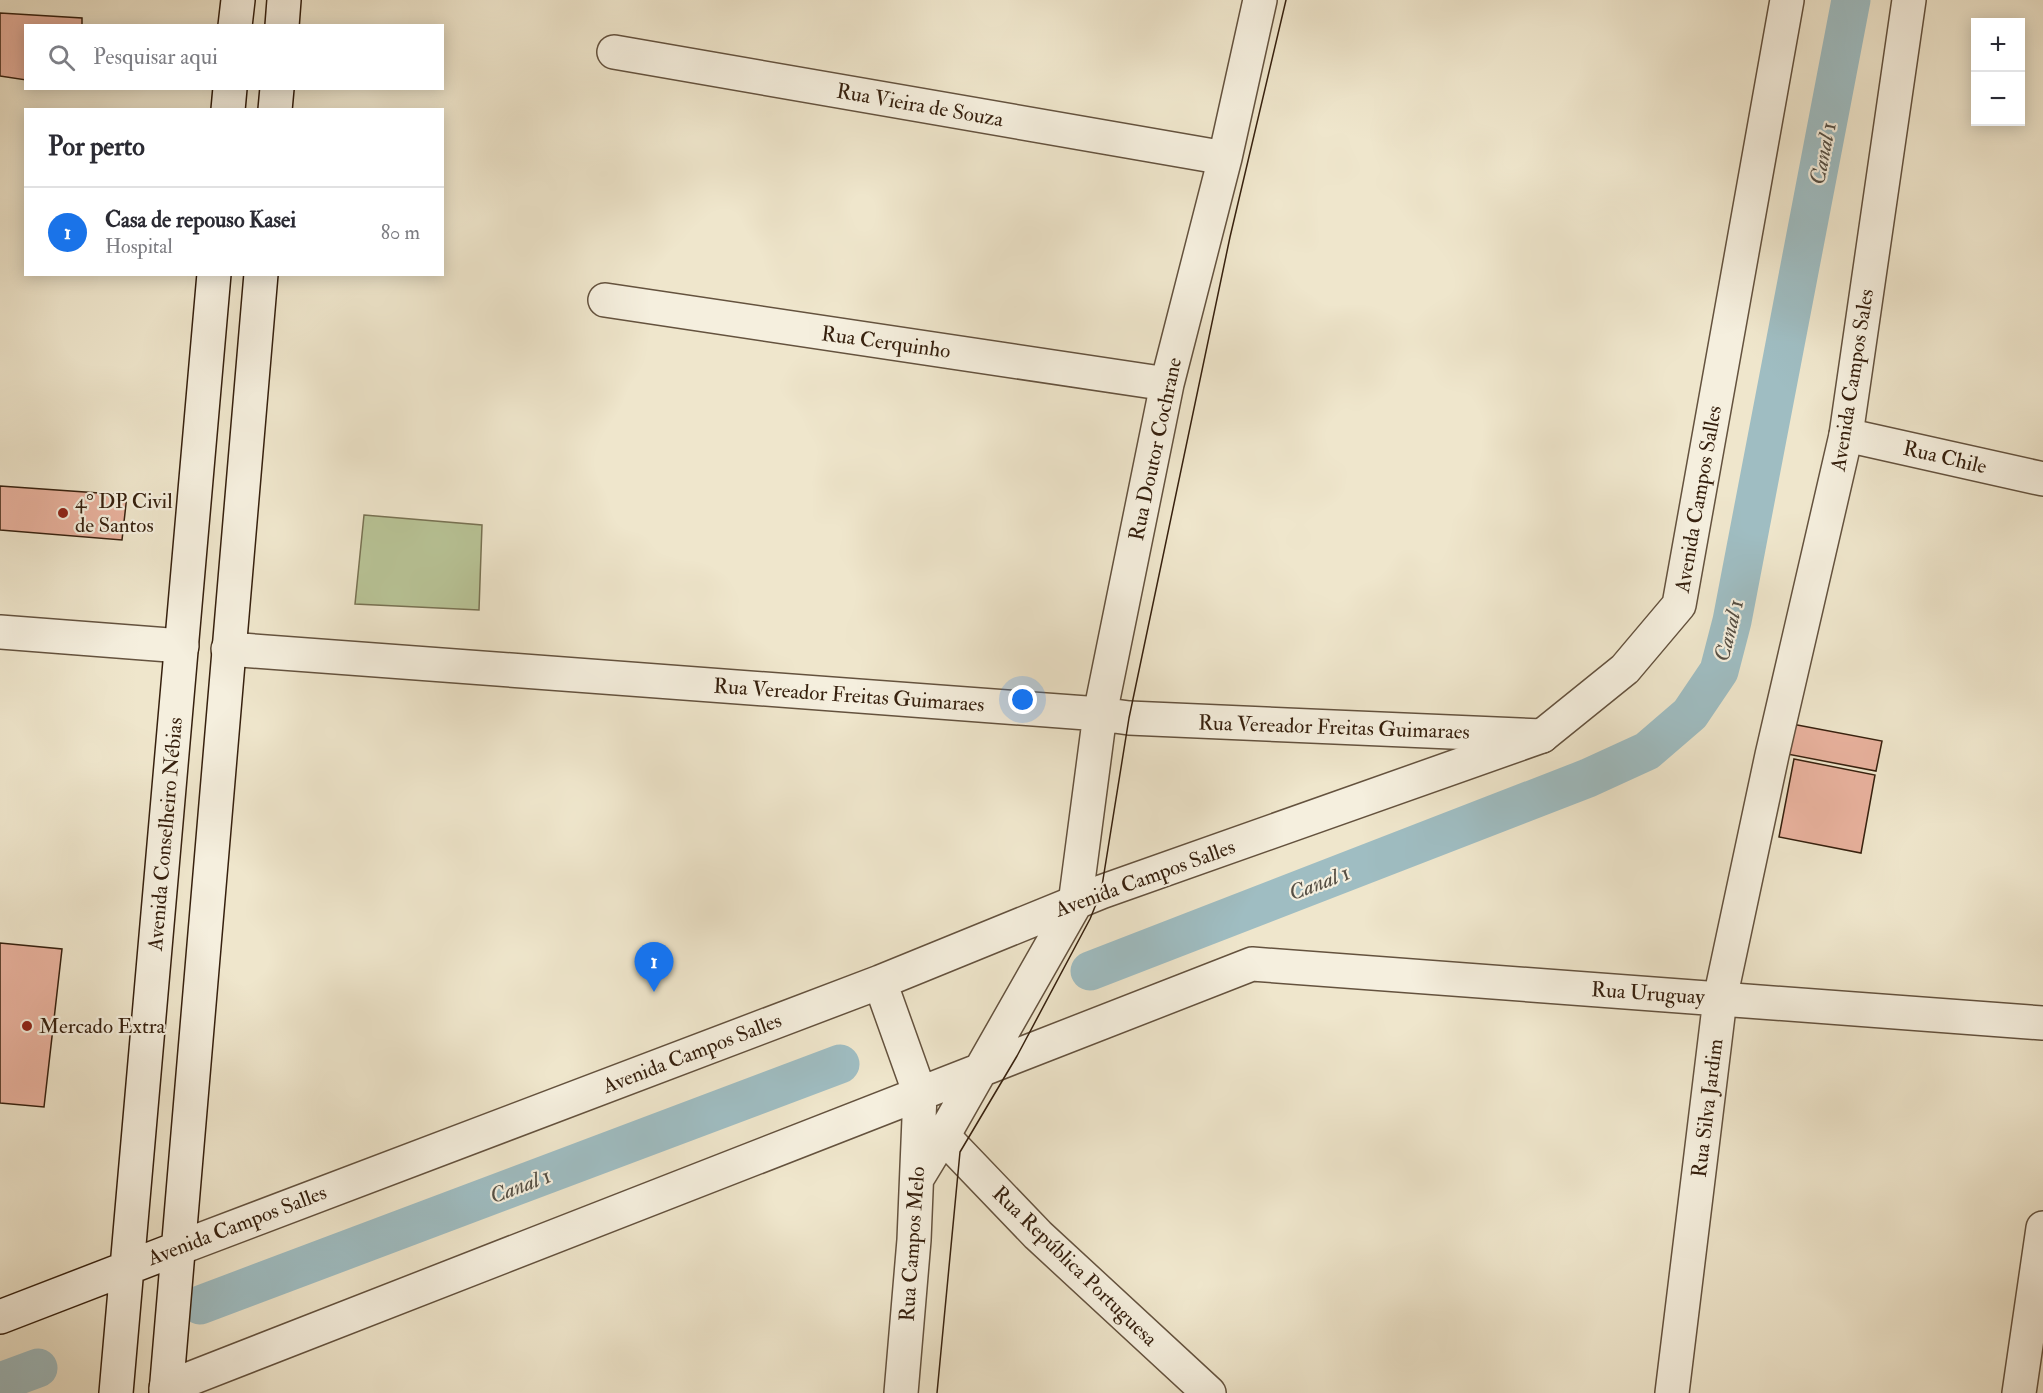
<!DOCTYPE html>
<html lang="pt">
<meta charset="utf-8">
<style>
body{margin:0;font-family:"IM FELL Double Pica",serif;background:#f2f2f3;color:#2b2b33}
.controls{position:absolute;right:18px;top:18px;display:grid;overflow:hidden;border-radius:0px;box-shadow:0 3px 15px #0003}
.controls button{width:54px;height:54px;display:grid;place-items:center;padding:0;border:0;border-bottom:2px solid #e1e1e2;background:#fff;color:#2b2b33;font:30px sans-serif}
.you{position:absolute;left:1023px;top:700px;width:21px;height:21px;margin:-15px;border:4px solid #fff;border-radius:50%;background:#1a73e8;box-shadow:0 0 0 9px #1a73e833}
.badge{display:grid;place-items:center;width:39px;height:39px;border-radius:50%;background:#1a73e8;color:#fff;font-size:20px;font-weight:700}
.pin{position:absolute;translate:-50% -50px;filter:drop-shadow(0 2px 3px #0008)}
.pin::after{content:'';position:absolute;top:32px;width:21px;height:18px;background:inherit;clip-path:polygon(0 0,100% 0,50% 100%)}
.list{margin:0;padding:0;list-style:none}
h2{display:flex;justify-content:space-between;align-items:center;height:78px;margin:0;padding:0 24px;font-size:26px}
h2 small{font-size:20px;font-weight:400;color:#7c7c81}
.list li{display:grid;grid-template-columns:39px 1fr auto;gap:18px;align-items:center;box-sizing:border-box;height:90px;padding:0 24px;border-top:2px solid #e1e1e2}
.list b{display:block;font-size:22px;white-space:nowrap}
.list p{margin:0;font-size:20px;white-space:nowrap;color:#7c7c81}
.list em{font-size:20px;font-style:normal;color:#7c7c81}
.icon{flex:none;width:33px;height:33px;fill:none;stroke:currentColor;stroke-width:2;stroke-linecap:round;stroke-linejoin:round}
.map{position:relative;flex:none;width:2043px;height:1393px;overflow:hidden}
.search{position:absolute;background:#fff;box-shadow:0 3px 15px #0003;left:24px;top:24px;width:420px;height:66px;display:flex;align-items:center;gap:15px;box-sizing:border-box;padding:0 21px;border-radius:0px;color:#7c7c81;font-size:22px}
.panel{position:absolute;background:#fff;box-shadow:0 3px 15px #0003;left:24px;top:108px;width:420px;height:168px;border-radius:0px}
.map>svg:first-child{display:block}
</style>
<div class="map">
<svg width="2043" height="1393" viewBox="0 0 2043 1393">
<rect width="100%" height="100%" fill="#efe6cc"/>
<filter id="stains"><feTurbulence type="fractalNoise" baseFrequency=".00333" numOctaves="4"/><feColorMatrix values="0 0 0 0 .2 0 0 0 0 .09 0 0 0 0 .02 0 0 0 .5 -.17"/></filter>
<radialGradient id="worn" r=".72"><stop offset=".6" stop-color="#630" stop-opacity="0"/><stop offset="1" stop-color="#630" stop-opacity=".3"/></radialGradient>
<path fill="#b9c598" stroke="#787253" stroke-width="1.5" d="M364 515 482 525 479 610 355 604Z"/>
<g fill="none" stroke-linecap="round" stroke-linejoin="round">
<path stroke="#9fbdc2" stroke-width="39" d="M1090 971 1588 778 1647 751 1690 714 1719 671 1732 621 1851 0
M200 1305 840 1064
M0 1382 38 1368"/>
</g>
<path fill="#e9b29e" stroke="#36200e" stroke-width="1.5" d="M0 13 82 18V26H26V80L0 76Z
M0 486 127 495 122 540 0 530Z
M1792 724 1882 741 1876 771 1787 754Z
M1794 759 1875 775 1861 853 1779 837Z
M0 943 62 949 44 1107 0 1103Z"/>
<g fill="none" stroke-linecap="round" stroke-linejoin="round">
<g stroke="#64523e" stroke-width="36">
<path id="minor" d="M614 52 1225 158
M605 300 1167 384
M1846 435 2043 479
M0 632 182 646
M228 649 1100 714 1129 718 1542 736
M1075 904 1100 714 1167 384 1225 158 1260 0
M1720 999 2043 1023
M943 1136 1038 1235 1209 1393
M2019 1393 2043 1228"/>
</g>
<g stroke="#64523e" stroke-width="36">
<path id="tertiary" d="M880 982 920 1094 914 1240 901 1393
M918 1177 943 1136 1075 904
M179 1248 880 982 1101 892 1542 736 1625 669 1679 605 1787 0
M166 1388 1252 964 1720 999
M1672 1393 1720 999 1772 755 1846 435 1909 0"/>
</g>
<g stroke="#36200e" stroke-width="36">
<path id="secondary" d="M235 26 238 0
M282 26 284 0
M228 110 230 88
M275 110 277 88
M0 1317 179 1248
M116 1393 214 274
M166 1393 261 274"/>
</g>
<use href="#minor" stroke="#f5efde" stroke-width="33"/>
<use href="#tertiary" stroke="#f5efde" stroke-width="33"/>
<use href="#secondary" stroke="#f5efde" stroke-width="33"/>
<path stroke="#36200e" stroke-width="1.5" d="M937 1393 960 1152 1017 1056 1090 919 1101 892 1129 718 1230 237 1286 0"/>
</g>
<g fill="#8f2418" stroke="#f5efde" stroke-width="2">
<circle cx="63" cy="513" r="6"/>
<circle cx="27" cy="1026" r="6"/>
</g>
<g text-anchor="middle" stroke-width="4.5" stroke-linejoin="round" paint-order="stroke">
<g font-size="21" fill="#36200e" stroke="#f5efde">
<text transform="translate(920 105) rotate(10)" y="7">Rua Vieira de Souza</text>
<text transform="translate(886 342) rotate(8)" y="7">Rua Cerquinho</text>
<text transform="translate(1852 380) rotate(-81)" y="7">Avenida Campos Sales</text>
<text transform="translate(1155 449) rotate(-78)" y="7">Rua Doutor Cochrane</text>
<text transform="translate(1945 457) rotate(13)" y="7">Rua Chile</text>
<text transform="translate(1698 499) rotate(-80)" y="7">Avenida Campos Salles</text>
<text transform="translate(849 695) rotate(4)" y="7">Rua Vereador Freitas Guimaraes</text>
<text transform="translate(1334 727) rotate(2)" y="7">Rua Vereador Freitas Guimaraes</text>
<text transform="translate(165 834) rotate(-85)" y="7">Avenida Conselheiro Nébias</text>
<text transform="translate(1145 878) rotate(-20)" y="7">Avenida Campos Salles</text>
<text transform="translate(1648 993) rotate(4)" y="7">Rua Uruguay</text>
<text transform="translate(692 1053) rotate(-21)" y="7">Avenida Campos Salles</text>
<text transform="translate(1707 1108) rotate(-83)" y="7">Rua Silva Jardim</text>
<text transform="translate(237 1225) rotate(-21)" y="7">Avenida Campos Salles</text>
<text transform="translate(912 1244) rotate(-86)" y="7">Rua Campos Melo</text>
<text transform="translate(1075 1266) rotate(44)" y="7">Rua República Portuguesa</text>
</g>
<g font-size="21" fill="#36200e" stroke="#f5efde" text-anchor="start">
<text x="75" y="508">4° DP Civil<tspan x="75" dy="24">de Santos</tspan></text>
<text x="39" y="1033">Mercado Extra</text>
</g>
<g font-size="22" font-style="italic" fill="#564f44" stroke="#f5efde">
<text transform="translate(1822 153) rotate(-79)" y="8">Canal 1</text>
<text transform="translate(1728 630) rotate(-76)" y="8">Canal 1</text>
<text transform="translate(1319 882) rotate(-21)" y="8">Canal 1</text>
<text transform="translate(520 1185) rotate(-21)" y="8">Canal 1</text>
</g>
</g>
<rect width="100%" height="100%" filter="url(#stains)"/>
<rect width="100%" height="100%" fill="url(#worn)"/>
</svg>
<div class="controls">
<button>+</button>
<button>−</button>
</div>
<div class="you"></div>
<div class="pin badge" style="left:654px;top:992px">1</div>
<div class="search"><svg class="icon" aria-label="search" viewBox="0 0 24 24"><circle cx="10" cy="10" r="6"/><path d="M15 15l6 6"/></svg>Pesquisar aqui</div>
<section class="panel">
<h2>Por perto<small></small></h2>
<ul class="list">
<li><span class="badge">1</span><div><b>Casa de repouso Kasei</b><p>Hospital</p></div><em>80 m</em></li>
</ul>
</section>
</div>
